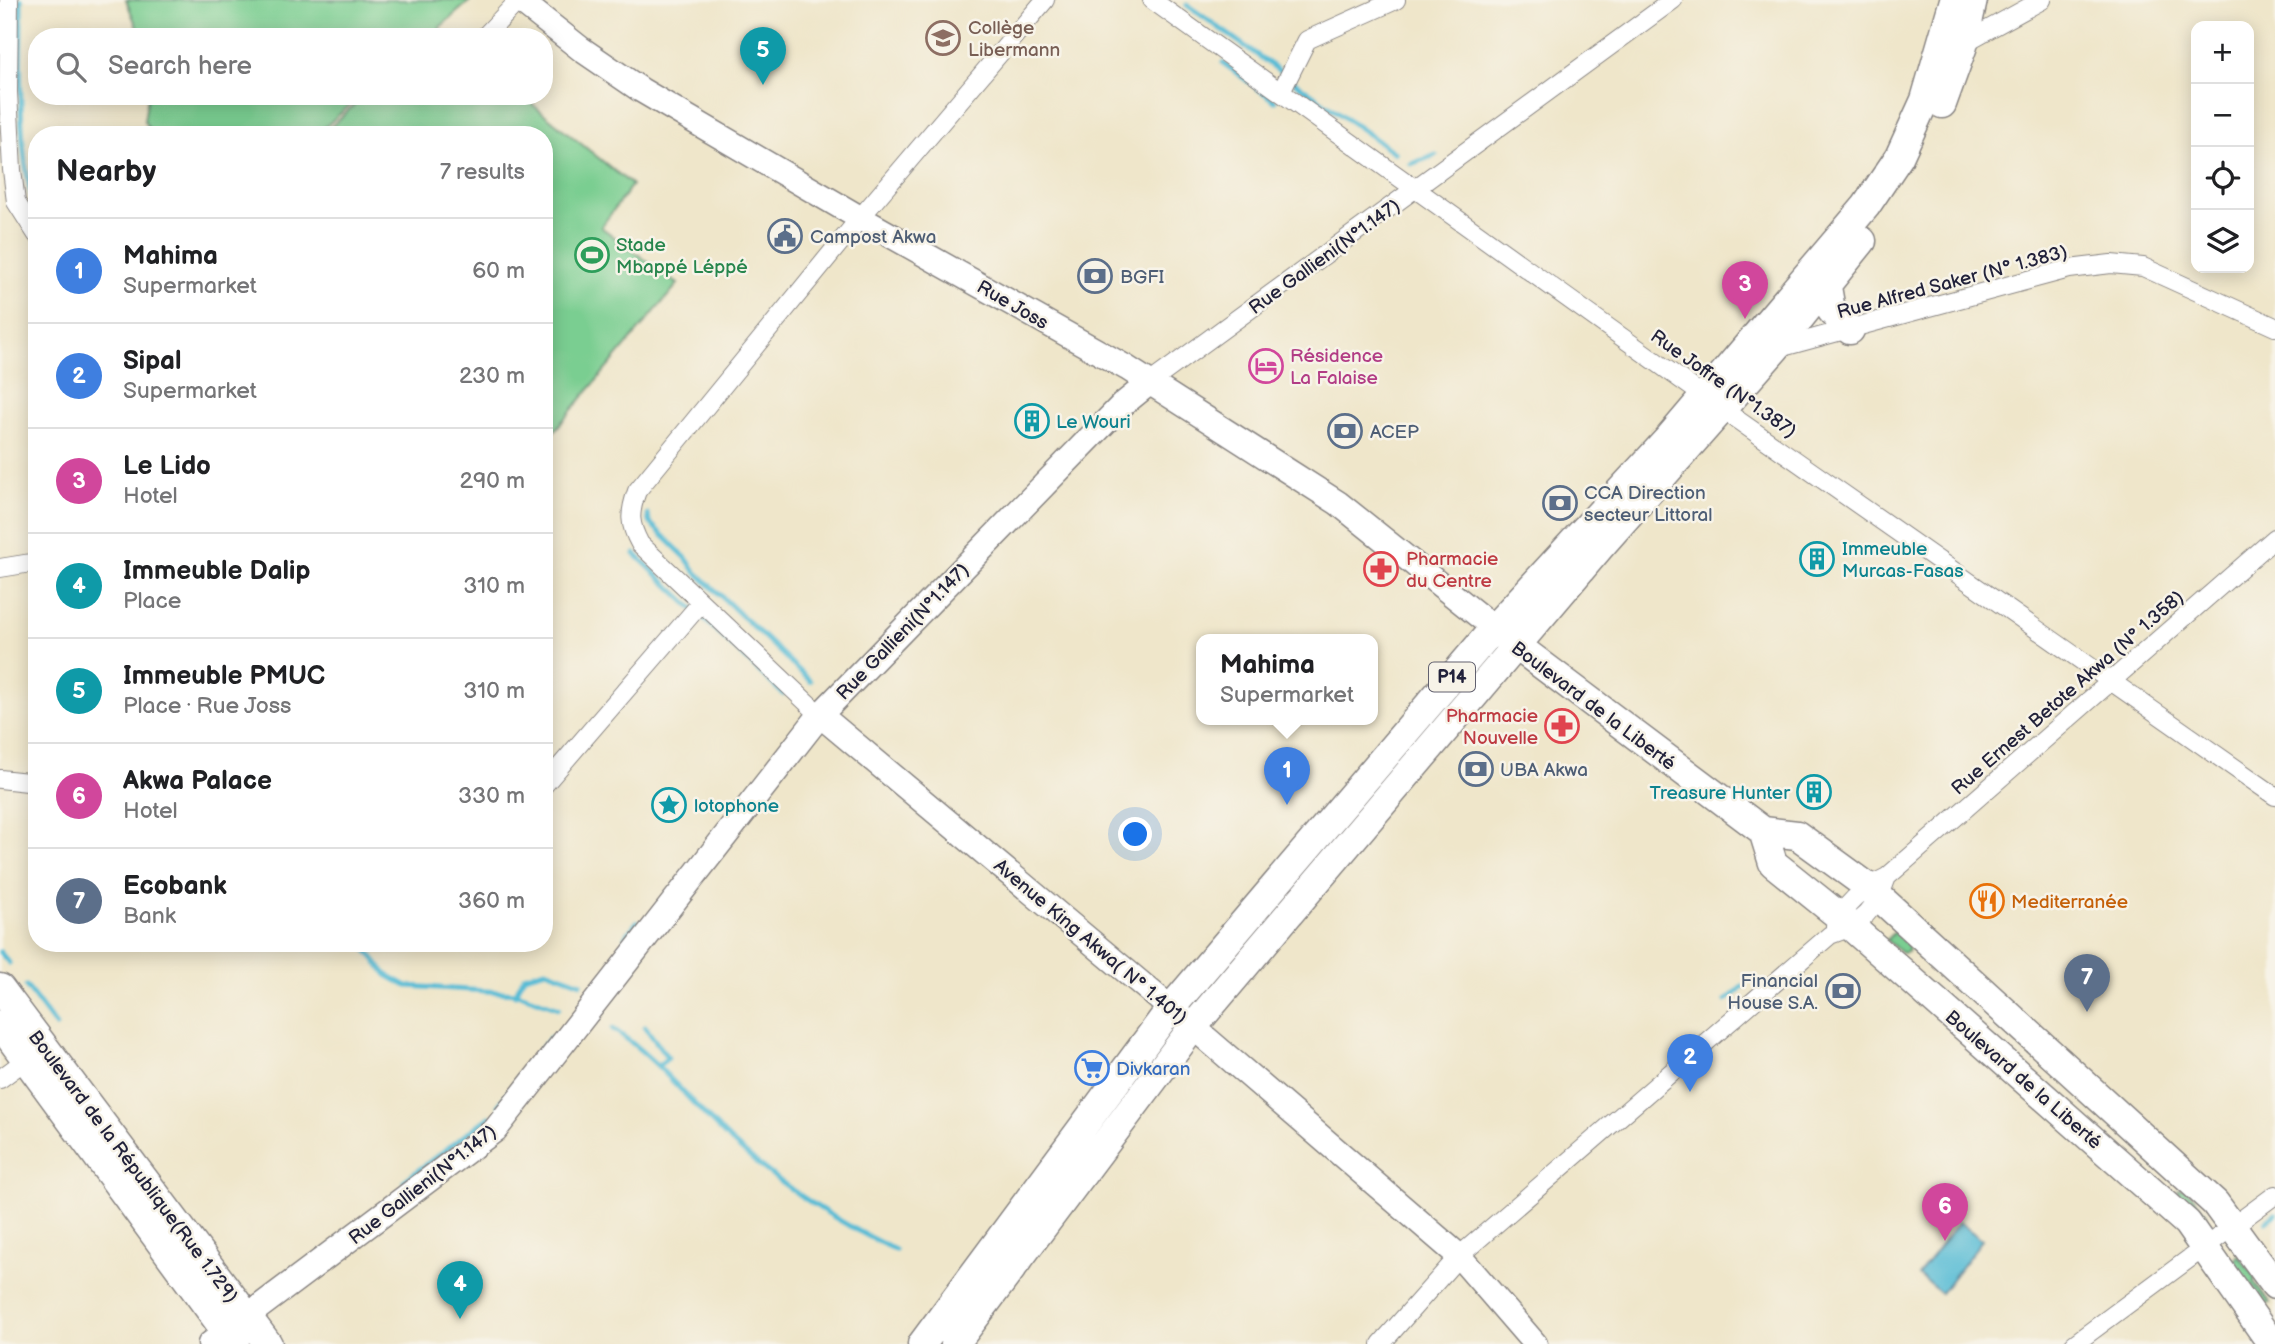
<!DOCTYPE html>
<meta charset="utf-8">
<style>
body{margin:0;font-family:"Balsamiq Sans",sans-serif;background:#f2f2f2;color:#202124}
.controls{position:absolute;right:21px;top:21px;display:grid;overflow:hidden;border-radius:14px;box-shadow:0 4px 18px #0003}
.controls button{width:63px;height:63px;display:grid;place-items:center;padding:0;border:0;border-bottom:2px solid #e0e0e0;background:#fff;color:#202124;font:35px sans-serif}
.you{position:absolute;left:1136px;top:835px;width:24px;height:24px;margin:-18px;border:5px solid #fff;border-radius:50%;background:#1a73e8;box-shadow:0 0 0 10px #1a73e833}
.badge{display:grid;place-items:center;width:46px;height:46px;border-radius:50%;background:#b5179e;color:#fff;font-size:23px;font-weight:700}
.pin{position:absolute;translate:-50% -58px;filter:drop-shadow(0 2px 4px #0008)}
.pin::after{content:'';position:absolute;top:37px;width:24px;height:21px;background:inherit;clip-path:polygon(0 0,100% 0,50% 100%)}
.popup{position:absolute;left:1196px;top:634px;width:182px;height:91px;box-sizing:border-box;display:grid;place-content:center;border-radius:14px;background:#fff;filter:drop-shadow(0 2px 5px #0005);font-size:23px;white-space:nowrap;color:#757577}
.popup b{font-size:26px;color:#202124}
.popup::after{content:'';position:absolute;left:50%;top:100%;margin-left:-14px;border:14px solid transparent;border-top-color:#fff}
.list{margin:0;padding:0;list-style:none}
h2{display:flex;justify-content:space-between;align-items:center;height:91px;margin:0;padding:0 28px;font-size:30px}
h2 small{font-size:23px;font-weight:400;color:#757577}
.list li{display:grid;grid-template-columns:46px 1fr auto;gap:21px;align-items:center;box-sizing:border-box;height:105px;padding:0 28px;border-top:2px solid #e0e0e0}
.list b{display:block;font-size:26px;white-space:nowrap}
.list p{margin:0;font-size:23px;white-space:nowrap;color:#757577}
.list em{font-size:23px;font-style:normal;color:#757577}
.icon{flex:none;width:38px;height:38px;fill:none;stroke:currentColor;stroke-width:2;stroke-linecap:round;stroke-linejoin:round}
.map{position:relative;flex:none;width:2275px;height:1344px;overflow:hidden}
.search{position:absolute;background:#fff;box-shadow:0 4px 18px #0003;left:28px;top:28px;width:525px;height:77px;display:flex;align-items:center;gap:18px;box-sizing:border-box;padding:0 24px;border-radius:28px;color:#757577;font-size:26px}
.panel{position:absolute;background:#fff;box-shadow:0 4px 18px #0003;left:28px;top:126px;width:525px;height:826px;border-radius:28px}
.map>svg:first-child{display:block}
</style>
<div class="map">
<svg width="2275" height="1344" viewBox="0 0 2275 1344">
<rect width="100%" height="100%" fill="#f7f3e8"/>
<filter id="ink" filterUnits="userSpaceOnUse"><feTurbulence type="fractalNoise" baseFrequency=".0143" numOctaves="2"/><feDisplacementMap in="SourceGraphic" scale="14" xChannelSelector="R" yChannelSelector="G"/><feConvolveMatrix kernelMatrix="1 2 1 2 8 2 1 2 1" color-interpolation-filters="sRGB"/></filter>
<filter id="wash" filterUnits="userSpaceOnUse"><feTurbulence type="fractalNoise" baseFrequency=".00686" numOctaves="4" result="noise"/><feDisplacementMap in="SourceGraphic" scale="28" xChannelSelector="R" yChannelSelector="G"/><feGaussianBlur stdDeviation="1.57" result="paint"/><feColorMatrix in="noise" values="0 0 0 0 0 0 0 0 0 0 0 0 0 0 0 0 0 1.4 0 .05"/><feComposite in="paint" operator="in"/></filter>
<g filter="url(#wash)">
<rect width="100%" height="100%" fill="#efe6ca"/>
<path fill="#7ace91" stroke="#4e7866" stroke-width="2" d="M126 0H471L439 28 449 37H141Z
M148 96H360L316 135H153L144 121Z
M364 96H522L632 185 601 227 678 284 544 443V135H322Z
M1895 931 1909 945 1908 952 1902 953 1886 940Z
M2186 1189 2207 1213 2206 1215 2197 1214 2179 1198 2178 1190Z
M2238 1255 2255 1276V1283L2270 1303 2266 1305 2251 1284 2246 1282 2233 1262Z"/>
<path fill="#57bcd5" stroke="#3c6f88" stroke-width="2" d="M1959 1222 1982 1240 1941 1293 1918 1275Z"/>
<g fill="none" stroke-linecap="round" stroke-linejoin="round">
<path stroke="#57bcd5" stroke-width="5" d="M21 0C21 60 16 159 37 213
M1187 5 1284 74
M1223 63 1275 101
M1292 80 1395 153
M1411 164 1436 155
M648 514 649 522 686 558 695 571 810 681
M635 554 783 694
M625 937 637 922
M361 943 387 975 407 986 517 993 559 1008
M0 952 9 963
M26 986 56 1026
M515 995 524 976 546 970 581 983
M1726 1001 1743 986
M645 1027 668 1058 659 1065
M613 1029C658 1059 690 1103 730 1140 778 1184 837 1222 895 1250
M499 1105 550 1038
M404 1181 489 1117
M2266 1221 2275 1214"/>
</g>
</g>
<g filter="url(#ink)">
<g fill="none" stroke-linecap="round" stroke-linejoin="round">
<g stroke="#888482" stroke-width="20">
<path id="street" d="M9 0 8 92 12 170 16 202 37 235
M1152 0 1722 409 2275 796
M484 37 519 0
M1960 45 2042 0
M1281 92 1307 40 1396 0
M1775 349 2069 269 2111 264 2143 267 2275 327
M1148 384 1673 0
M0 568 37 562
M820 715 640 544C629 524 629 513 637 491L860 218 1045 0
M0 779 37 783
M544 785 701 603
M1835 926C1845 903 1865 887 1887 877L2275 538
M0 1079 34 1054
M1381 1344 1459 1256 1830 935C1861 925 1877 908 1887 877
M2074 1344 2275 1195"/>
</g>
<g stroke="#888482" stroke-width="27">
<path id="secondary" d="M519 0 581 49 641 90 860 218 1127 368 1338 503 1494 628
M820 715 1193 1027 1459 1256 1535 1344
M210 1344 495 1130 820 715 1122 405 1148 384"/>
</g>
<g stroke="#888482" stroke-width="31">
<path id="primary" d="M1942 104 1963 46 1973 0
M1827 287 1831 310 1850 330
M1501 634 1763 831 1797 835 1867 886 2215 1203 2275 1285
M1763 831 1773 863 1839 916 2187 1223 2272 1344
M0 988 268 1344
M0 1024 235 1344
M922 1344 1171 1008 1494 628 1668 439 1866 206 1899 157 1925 100 1954 0
M955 1344 1193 1027 1600 547 1775 349 1862 241"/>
</g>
<use href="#street" stroke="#fff" stroke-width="18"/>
<use href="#secondary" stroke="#fff" stroke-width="24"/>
<use href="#primary" stroke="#fff" stroke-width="28"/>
</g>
</g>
<defs>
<g id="school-ring" transform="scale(1.75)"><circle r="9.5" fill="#f7f3e8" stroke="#8d6e63" stroke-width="1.5"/><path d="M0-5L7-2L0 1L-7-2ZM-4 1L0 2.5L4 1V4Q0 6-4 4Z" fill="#8d6e63"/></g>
<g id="civic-ring" transform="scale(1.75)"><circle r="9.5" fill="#f7f3e8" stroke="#5c6f8a" stroke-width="1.5"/><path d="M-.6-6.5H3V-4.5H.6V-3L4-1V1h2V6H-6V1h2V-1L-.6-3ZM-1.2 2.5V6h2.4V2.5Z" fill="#5c6f8a"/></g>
<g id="stadium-ring" transform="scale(1.75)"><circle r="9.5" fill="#f7f3e8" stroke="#2e9e5b" stroke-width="1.5"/><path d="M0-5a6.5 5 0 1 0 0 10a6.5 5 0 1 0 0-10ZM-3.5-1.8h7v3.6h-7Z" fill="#2e9e5b"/></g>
<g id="bank-ring" transform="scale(1.75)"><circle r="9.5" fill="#f7f3e8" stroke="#5c6f8a" stroke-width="1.5"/><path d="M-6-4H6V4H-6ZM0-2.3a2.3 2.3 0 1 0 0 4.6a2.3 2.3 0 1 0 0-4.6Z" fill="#5c6f8a"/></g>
<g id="hotel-ring" transform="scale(1.75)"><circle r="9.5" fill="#f7f3e8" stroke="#d1479c" stroke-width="1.5"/><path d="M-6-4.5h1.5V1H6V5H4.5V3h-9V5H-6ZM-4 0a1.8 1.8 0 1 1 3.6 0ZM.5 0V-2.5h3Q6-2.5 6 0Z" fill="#d1479c"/></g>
<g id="building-ring" transform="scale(1.75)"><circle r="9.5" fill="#f7f3e8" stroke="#0f9aa8" stroke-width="1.5"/><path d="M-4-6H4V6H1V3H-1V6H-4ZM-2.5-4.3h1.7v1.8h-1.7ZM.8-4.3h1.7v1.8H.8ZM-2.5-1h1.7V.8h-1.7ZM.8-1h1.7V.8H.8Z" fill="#0f9aa8"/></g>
<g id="pharmacy-ring" transform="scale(1.75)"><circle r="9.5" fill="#f7f3e8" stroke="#e0444e" stroke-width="1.5"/><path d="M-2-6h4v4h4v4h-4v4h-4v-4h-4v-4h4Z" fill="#e0444e"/></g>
<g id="sight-ring" transform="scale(1.75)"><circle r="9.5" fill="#f7f3e8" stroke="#0f9aa8" stroke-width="1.5"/><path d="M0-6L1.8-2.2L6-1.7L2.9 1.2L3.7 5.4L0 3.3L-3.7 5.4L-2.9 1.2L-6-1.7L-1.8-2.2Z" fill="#0f9aa8"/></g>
<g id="restaurant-ring" transform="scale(1.75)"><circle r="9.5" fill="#f7f3e8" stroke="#e8710a" stroke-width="1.5"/><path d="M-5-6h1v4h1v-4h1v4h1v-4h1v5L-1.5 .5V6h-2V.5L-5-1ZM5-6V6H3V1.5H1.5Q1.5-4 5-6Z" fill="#e8710a"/></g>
<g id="supermarket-ring" transform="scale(1.75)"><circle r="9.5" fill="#f7f3e8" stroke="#3f7fe0" stroke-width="1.5"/><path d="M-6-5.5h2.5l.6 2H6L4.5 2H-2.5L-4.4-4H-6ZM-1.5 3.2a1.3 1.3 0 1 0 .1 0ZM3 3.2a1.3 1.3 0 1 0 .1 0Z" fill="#3f7fe0"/></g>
</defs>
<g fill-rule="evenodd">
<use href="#school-ring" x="943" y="38"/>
<use href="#civic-ring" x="785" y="236"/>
<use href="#stadium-ring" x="592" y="255"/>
<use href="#bank-ring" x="1095" y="276"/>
<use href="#hotel-ring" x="1266" y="366"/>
<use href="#building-ring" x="1032" y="421"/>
<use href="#bank-ring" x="1345" y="431"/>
<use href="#bank-ring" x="1560" y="503"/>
<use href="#building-ring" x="1817" y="559"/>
<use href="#pharmacy-ring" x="1381" y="569"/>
<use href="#pharmacy-ring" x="1562" y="726"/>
<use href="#bank-ring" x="1476" y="769"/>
<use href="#building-ring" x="1814" y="792"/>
<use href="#sight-ring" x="669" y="805"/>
<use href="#restaurant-ring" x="1987" y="901"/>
<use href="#bank-ring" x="1843" y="991"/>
<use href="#supermarket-ring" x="1092" y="1068"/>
</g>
<g text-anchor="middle" stroke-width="5" stroke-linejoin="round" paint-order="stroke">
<rect fill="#f7f3e8" stroke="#62616f" stroke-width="2" x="1429" y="662.5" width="46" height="29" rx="5"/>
<g font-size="18" font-weight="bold" fill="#22223b">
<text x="1452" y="683">P14</text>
</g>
<g font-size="19" fill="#785e54" stroke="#f7f3e8" text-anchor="start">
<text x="968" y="34">Collège<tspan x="968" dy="22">Libermann</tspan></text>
</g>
<g font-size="19" fill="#4e5e75" stroke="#f7f3e8" text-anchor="start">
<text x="810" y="243">Campost Akwa</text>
<text x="1120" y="283">BGFI</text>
<text x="1370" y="438">ACEP</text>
<text x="1584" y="499">CCA Direction<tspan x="1584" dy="22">secteur Littoral</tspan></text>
<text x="1500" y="776">UBA Akwa</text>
<text x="1818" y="987" text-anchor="end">Financial<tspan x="1818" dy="22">House S.A.</tspan></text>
</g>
<g font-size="19" fill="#27864d" stroke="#f7f3e8" text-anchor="start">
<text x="616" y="251">Stade<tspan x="616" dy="22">Mbappé Léppé</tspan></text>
</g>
<g font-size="19" fill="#22223b" stroke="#f7f3e8">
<text transform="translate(1324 256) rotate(-36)" y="7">Rue Gallieni(N°1.147)</text>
<text transform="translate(1952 281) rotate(-15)" y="7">Rue Alfred Saker (N° 1.383)</text>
<text transform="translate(1013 304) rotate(30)" y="7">Rue Joss</text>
<text transform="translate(1724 383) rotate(35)" y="7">Rue Joffre (N°1.387)</text>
<text transform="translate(902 631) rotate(-46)" y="7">Rue Gallieni(N°1.147)</text>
<text transform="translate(2067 692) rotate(-41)" y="7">Rue Ernest Betote Akwa (N° 1.358)</text>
<text transform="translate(1594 705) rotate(37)" y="7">Boulevard de la Liberté</text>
<text transform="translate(1091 941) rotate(40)" y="7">Avenue King Akwa( N° 1.401)</text>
<text transform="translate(2024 1079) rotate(41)" y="7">Boulevard de la Liberté</text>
<text transform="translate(134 1166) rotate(53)" y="7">Boulevard de la République(Rue 1.729)</text>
<text transform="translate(422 1184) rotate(-38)" y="7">Rue Gallieni(N°1.147)</text>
</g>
<g font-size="19" fill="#b23c85" stroke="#f7f3e8" text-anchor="start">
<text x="1290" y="362">Résidence<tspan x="1290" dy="22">La Falaise</tspan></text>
</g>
<g font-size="19" fill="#0d838f" stroke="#f7f3e8" text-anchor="start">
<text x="1056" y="428">Le Wouri</text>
<text x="1842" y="555">Immeuble<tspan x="1842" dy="22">Murcas-Fasas</tspan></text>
<text x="1790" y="799" text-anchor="end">Treasure Hunter</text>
<text x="694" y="812">lotophone</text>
</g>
<g font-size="19" fill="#be3a42" stroke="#f7f3e8" text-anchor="start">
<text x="1406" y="565">Pharmacie<tspan x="1406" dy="22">du Centre</tspan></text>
<text x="1538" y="722" text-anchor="end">Pharmacie<tspan x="1538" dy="22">Nouvelle</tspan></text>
</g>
<g font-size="19" fill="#c56008" stroke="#f7f3e8" text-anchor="start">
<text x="2011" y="908">Mediterranée</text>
</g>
<g font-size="19" fill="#366cbe" stroke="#f7f3e8" text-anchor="start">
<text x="1116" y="1075">Divkaran</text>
</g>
</g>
</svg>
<div class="controls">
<button>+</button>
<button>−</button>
<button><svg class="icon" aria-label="locate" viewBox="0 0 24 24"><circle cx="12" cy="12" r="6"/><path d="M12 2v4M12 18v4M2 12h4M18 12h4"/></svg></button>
<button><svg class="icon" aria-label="layers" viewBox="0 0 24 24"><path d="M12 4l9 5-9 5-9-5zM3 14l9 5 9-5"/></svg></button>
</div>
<div class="you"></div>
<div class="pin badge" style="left:1287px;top:805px;background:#3f7fe0">1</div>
<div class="popup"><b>Mahima</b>Supermarket</div>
<div class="pin badge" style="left:1690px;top:1092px;background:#3f7fe0">2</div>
<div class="pin badge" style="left:1745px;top:319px;background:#d1479c">3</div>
<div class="pin badge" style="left:460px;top:1319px;background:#0f9aa8">4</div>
<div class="pin badge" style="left:763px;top:85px;background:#0f9aa8">5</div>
<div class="pin badge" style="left:1945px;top:1241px;background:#d1479c">6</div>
<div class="pin badge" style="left:2087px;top:1012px;background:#5c6f8a">7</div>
<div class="search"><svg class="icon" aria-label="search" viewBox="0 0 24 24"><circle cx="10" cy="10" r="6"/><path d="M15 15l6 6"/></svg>Search here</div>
<section class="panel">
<h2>Nearby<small>7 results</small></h2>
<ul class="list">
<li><span class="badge" style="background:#3f7fe0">1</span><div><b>Mahima</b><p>Supermarket</p></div><em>60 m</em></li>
<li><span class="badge" style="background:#3f7fe0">2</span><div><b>Sipal</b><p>Supermarket</p></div><em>230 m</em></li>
<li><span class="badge" style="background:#d1479c">3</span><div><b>Le Lido</b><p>Hotel</p></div><em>290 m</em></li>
<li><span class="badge" style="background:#0f9aa8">4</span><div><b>Immeuble Dalip</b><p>Place</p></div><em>310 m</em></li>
<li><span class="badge" style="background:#0f9aa8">5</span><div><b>Immeuble PMUC</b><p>Place · Rue Joss</p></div><em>310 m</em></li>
<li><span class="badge" style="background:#d1479c">6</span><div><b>Akwa Palace</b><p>Hotel</p></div><em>330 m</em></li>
<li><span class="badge" style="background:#5c6f8a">7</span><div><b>Ecobank</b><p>Bank</p></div><em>360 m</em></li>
</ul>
</section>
</div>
